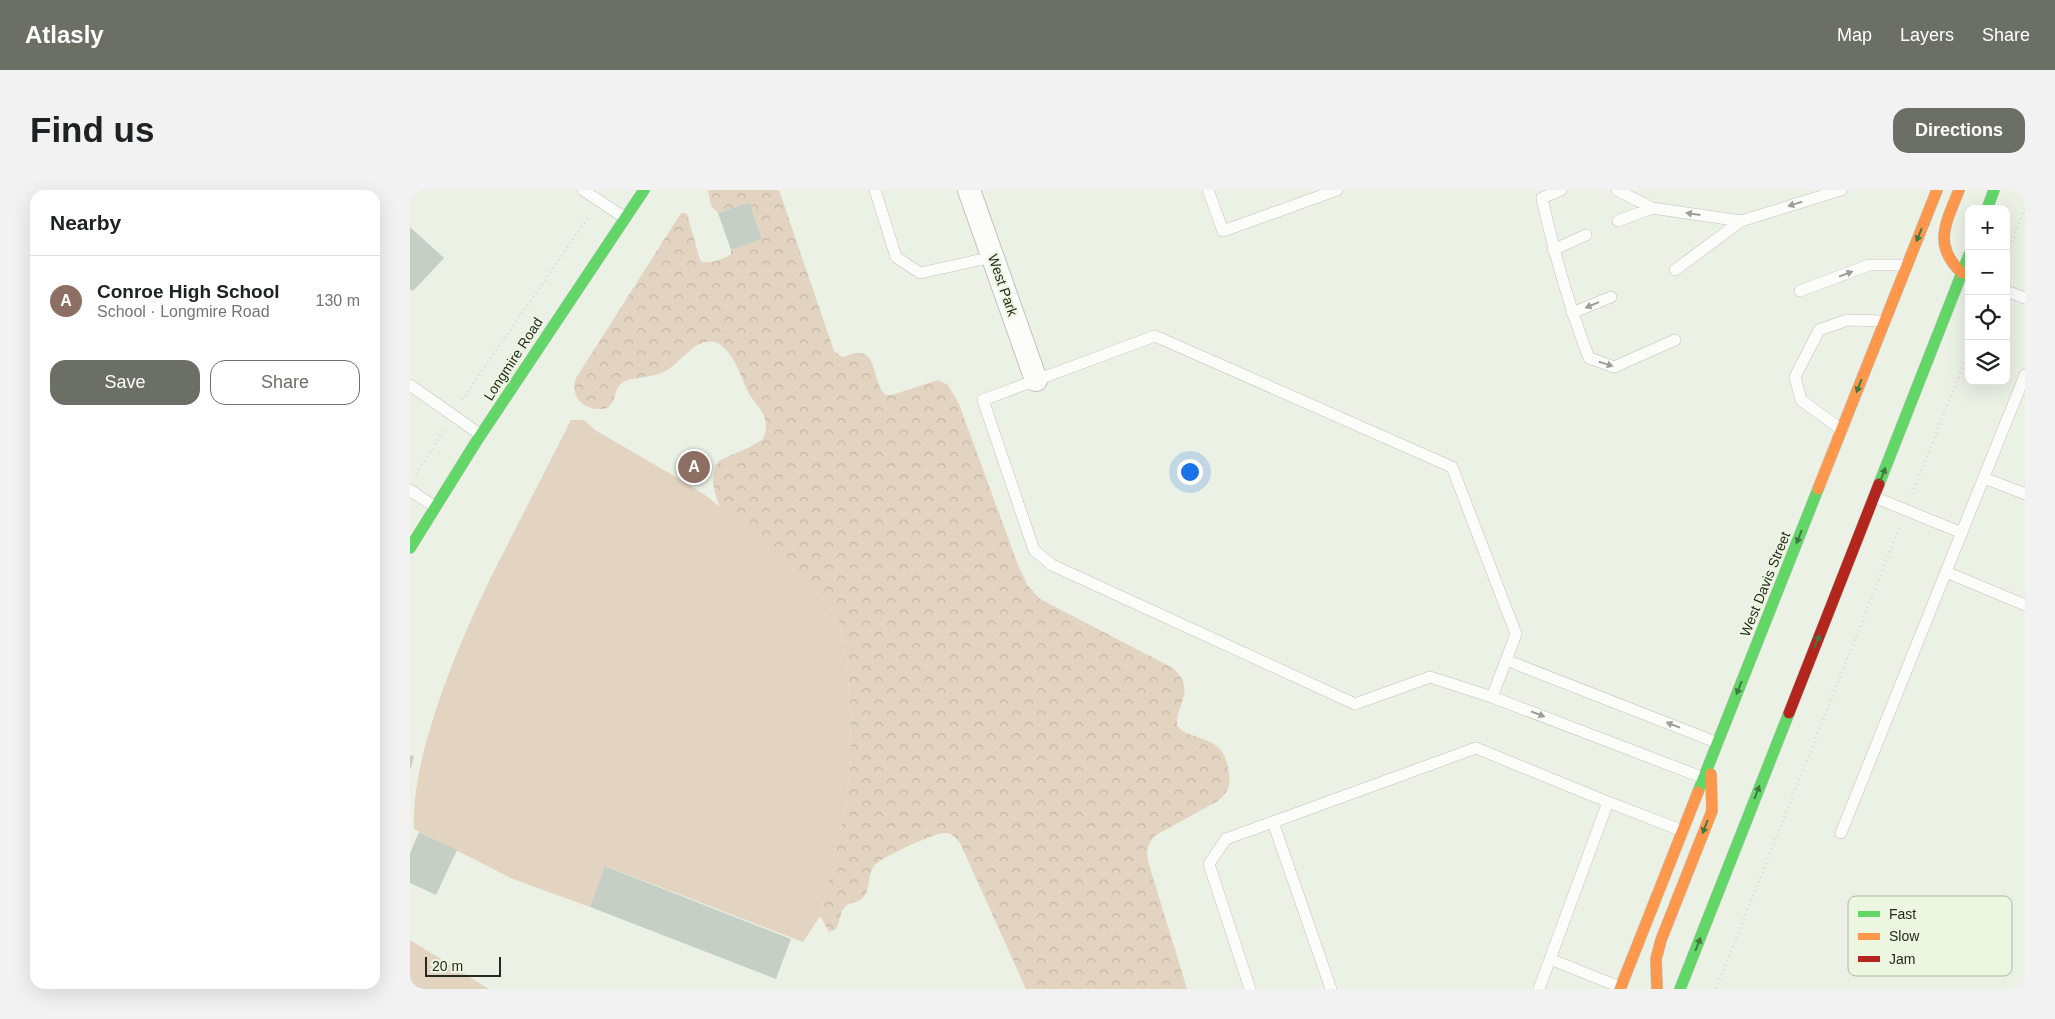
<!DOCTYPE html>
<meta charset="utf-8">
<style>
body{margin:0;font-family:Arial,sans-serif;background:#f2f2f2;color:#202124}
.controls{position:absolute;right:15px;top:15px;display:grid;overflow:hidden;border-radius:10px;box-shadow:0 5px 20px #0002}
.controls button{width:45px;height:45px;display:grid;place-items:center;padding:0;border:0;border-bottom:1px solid #e0e0e0;background:#fff;color:#202124;font:25px sans-serif}
.scale{position:absolute;left:15px;bottom:12px;width:76px;box-sizing:border-box;padding-left:5px;border:2px solid #262921;border-top:0;font-size:14px;line-height:18px;white-space:nowrap;color:#262921;-webkit-text-stroke:4px #ecf6e1;paint-order:stroke}
.you{position:absolute;left:779px;top:281px;width:18px;height:18px;margin:-12px;border:4px solid #fff;border-radius:50%;background:#1a73e8;box-shadow:0 0 0 8px #1a73e833}
.badge{display:grid;place-items:center;width:32px;height:32px;border-radius:50%;background:#6b6f66;color:#fff;font-size:16px;font-weight:700}
.pin{position:absolute;translate:-50% -50%;border:2px solid #fff;box-shadow:0 1px 5px #0006}
.list{margin:0;padding:0;list-style:none}
h2{display:flex;justify-content:space-between;align-items:center;height:65px;margin:0;padding:0 20px;font-size:21px}
h2 small{font-size:16px;font-weight:400;color:#757577}
.list li{display:grid;grid-template-columns:32px 1fr auto;gap:15px;align-items:center;box-sizing:border-box;height:90px;padding:0 20px;border-top:1px solid #e0e0e0}
.list b{display:block;font-size:19px;white-space:nowrap}
.list p{margin:0;font-size:16px;white-space:nowrap;color:#757577}
.list em{font-size:16px;font-style:normal;color:#757577}
.actions{display:flex;gap:10px;padding:15px 20px}
.actions a{flex:1;padding:11px 0;border:1px solid #6b6f66;border-radius:15px;text-align:center;font-size:18px;color:#6b6f66}
.actions .main{background:#6b6f66;color:#fff}
.icon{flex:none;width:28px;height:28px;fill:none;stroke:currentColor;stroke-width:2;stroke-linecap:round;stroke-linejoin:round}
.map{position:relative;flex:none;width:1615px;height:799px;overflow:hidden;border-radius:15px}
header{display:flex;align-items:center;gap:30px;box-sizing:border-box;height:70px;padding:0 25px;background:#6b6f66;color:#fff}
header strong{font-size:24px}
nav{display:flex;gap:28px;margin-inline-start:auto;font-size:18px}
.intro{display:flex;align-items:center;justify-content:space-between;box-sizing:border-box;height:120px;padding:0 30px}
h1{margin:0;font-size:35px}
.button{padding:12px 22px;border-radius:15px;background:#6b6f66;color:#fff;font-size:18px;font-weight:700}
main{display:flex;gap:30px;padding:0 30px}
aside{flex:1;background:#fff;border-radius:15px;box-shadow:0 5px 20px #0002}
.map>svg:first-child{display:block}
</style>
<header>
<strong>Atlasly</strong>
<nav><a>Map</a><a>Layers</a><a>Share</a></nav>
</header>
<div class="intro"><h1>Find us</h1><a class="button">Directions</a></div>
<main>
<aside>
<h2>Nearby<small></small></h2>
<ul class="list">
<li><span class="badge" style="background:#8d6e63">A</span><div><b>Conroe High School</b><p>School · Longmire Road</p></div><em>130 m</em></li>
</ul>
<div class="actions"><a class="main">Save</a><a>Share</a></div>
</aside>
<div class="map">
<svg width="1615" height="799" viewBox="0 0 1615 799">
<defs>
<pattern id="forest-crowns" width="20" height="18" patternUnits="userSpaceOnUse" patternTransform="scale(1.25)"><rect width="20" height="18" fill="#e3d4c1"/><path d="M2 6a3 3 0 1 1 6 0M12 15a3 3 0 1 1 6 0" fill="none" stroke="#c3b6a6"/></pattern>
</defs>
<rect width="100%" height="100%" fill="#ecf1e6"/>
<path fill="url(#forest-crowns)" d="M298 0H369L424 161 432 167C438 166 445 162 451 163 467 165 464 197 476 205H482L528 190 538 195 549 214 608 375 618 396 630 409 763 478C787 501 766 512 767 535 770 540 774 542 779 544 804 553 816 555 819 584 821 597 817 603 808 611L746 645C738 653 736 660 738 671L777 799H616L550 653C546 648 542 643 535 643 526 642 470 668 465 675 458 683 460 692 457 701 451 715 443 710 436 716 429 721 431 733 425 740L419 742 410 726 436 615 441 565 440 508 435 456 430 435 419 415 370 367 310 317 306 307 303 292 305 276 310 270 340 257 353 249C363 224 345 218 336 198 328 179 315 138 286 156 275 163 267 174 256 181 243 188 220 187 212 193 203 199 208 210 197 218 177 223 159 209 166 188L271 23H276L278 27 290 70 293 72C302 73 314 69 321 64V60L352 49 339 12 308 23 301 16Z"/>
<path fill="#e3d4c1" d="M161 230H174L185 240 273 291 298 307 370 367 419 415 430 435 435 456 440 508 441 565 436 615 410 726 393 752 196 676 180 717 103 689 4 639C0 566 51 448 83 383 109 332 135 281 161 230Z
M0 750 79 799H0Z"/>
<path fill="#c6cfc6" d="M339 12 352 49 321 60 308 23Z
M0 37 34 68 3 101 0 99Z
M0 565 4 566 1 578H0Z
M9 642 47 660 26 705 0 693V663Z
M195 676 381 749 366 789 180 717Z"/>
<g fill="none" stroke-linecap="round" stroke-linejoin="round">
<g stroke="#bfc3bb" stroke-width="12">
<path id="lane" d="M173 0 215 28
M465 0 486 67 510 83 583 67
M798 0 813 41 927 0
M1151 0 1132 8C1144 63 1159 116 1179 168L1204 177 1265 150
M1207 0 1242 18
M1208 31 1242 18 1331 31
M1143 60 1176 45
M1265 80 1331 31 1431 0
M1390 101 1459 75H1496
M1596 101 1615 108
M1162 123 1201 107
M0 195 71 245
M1432 240 1391 210 1385 187 1409 140 1437 130 1475 131
M1574 288 1615 304
M0 300 25 317
M1464 307 1552 343
M1536 382 1615 415
M1096 470 1308 553
M1082 507 1106 444 1042 277 745 146 573 210 624 360 642 375 945 514 1020 487 1082 507 1294 588
M1431 643 1615 185
M1140 769 1210 797
M840 799 799 674 816 649 863 632
M921 799 863 632 1066 558 1198 612 1273 641
M1129 799 1198 612"/>
</g>
<g stroke="#bfc3bb" stroke-width="24">
<path id="street" d="M559 0 626 190"/>
</g>
<g stroke="#bfc3bb" stroke-width="12">
<path id="fast" d="M1577 19 1584 0
M1469 294 1559 65
M0 358 66 252 234 0
M1288 602 1408 299
M1270 799 1379 523"/>
</g>
<g stroke="#bfc3bb" stroke-width="12">
<path id="slow" d="M1549 0C1536 33 1522 55 1552 83
M1408 299 1527 0
M1210 799 1288 602
M1247 799 1246 769 1251 750 1302 621 1301 584"/>
</g>
<g stroke="#bfc3bb" stroke-width="12">
<path id="jam" d="M1379 523 1469 294"/>
</g>
<path stroke="#d8dad7" stroke-width="3" stroke-dasharray="1 4" stroke-linecap="butt" d="M1596 66 1615 18
M52 210 179 26
M6 284 33 241
M1502 304 1559 161
M1306 799 1490 336"/>
<use href="#lane" stroke="#fcfdfb" stroke-width="11"/>
<use href="#street" stroke="#fcfdfb" stroke-width="22"/>
<use href="#fast" stroke="#63d668" stroke-width="11"/>
<use href="#slow" stroke="#ff974d" stroke-width="11"/>
<use href="#jam" stroke="#b3261e" stroke-width="11"/>
</g>
<defs><path id="oneway-solid" d="M-6-.8H1V-3.2L6.5 0L1 3.2V.8H-6Z" transform="scale(1.25)"/></defs>
<g fill="#9c9e99">
<use href="#oneway-solid" transform="translate(1385 14) rotate(163)"/>
<use href="#oneway-solid" transform="translate(1283 24) rotate(-172)"/>
<use href="#oneway-solid" transform="translate(1436 84) rotate(-21)"/>
<use href="#oneway-solid" transform="translate(1182 115) rotate(157)"/>
<use href="#oneway-solid" transform="translate(1196 174) rotate(18)"/>
<use href="#oneway-solid" transform="translate(1128 524) rotate(21)"/>
<use href="#oneway-solid" transform="translate(1263 535) rotate(-159)"/>
</g>
<g fill="#417741">
<use href="#oneway-solid" transform="translate(1509 45) rotate(112)"/>
<use href="#oneway-solid" transform="translate(1449 196) rotate(111)"/>
<use href="#oneway-solid" transform="translate(1473 284) rotate(-69)"/>
<use href="#oneway-solid" transform="translate(1389 347) rotate(112)"/>
<use href="#oneway-solid" transform="translate(1407 451) rotate(-68)"/>
<use href="#oneway-solid" transform="translate(1329 498) rotate(112)"/>
<use href="#oneway-solid" transform="translate(1347 602) rotate(-69)"/>
<use href="#oneway-solid" transform="translate(1295 637) rotate(111)"/>
<use href="#oneway-solid" transform="translate(1288 754) rotate(-69)"/>
</g>
<g text-anchor="middle" stroke-width="4" stroke-linejoin="round" paint-order="stroke">
<g font-size="14" fill="#262921" stroke="#ecf6e1">
<text transform="translate(593 95) rotate(71)" y="5">West Park</text>
<text transform="translate(103 169) rotate(-57)" y="5">Longmire Road</text>
<text transform="translate(1355 394) rotate(-68)" y="5">West Davis Street</text>
</g>
</g>
<rect x="1438" y="706" width="164" height="80" rx="8" fill="#ecf6e1" stroke="#b1b8a7" stroke-width="1"/>
<rect x="1448" y="721" width="22" height="6" fill="#63d668"/>
<rect x="1448" y="743" width="22" height="7" fill="#ff974d"/>
<rect x="1448" y="766" width="22" height="6" fill="#b3261e"/>
<g font-size="14" fill="#262921">
<text x="1479" y="729">Fast</text>
<text x="1479" y="751">Slow</text>
<text x="1479" y="774">Jam</text>
</g>
</svg>
<div class="controls">
<button>+</button>
<button>−</button>
<button><svg class="icon" aria-label="locate" viewBox="0 0 24 24"><circle cx="12" cy="12" r="6"/><path d="M12 2v4M12 18v4M2 12h4M18 12h4"/></svg></button>
<button><svg class="icon" aria-label="layers" viewBox="0 0 24 24"><path d="M12 4l9 5-9 5-9-5zM3 14l9 5 9-5"/></svg></button>
</div>
<div class="scale">20 m</div>
<div class="you"></div>
<div class="pin badge" style="left:284px;top:277px;background:#8d6e63">A</div>
</div>
</main>
